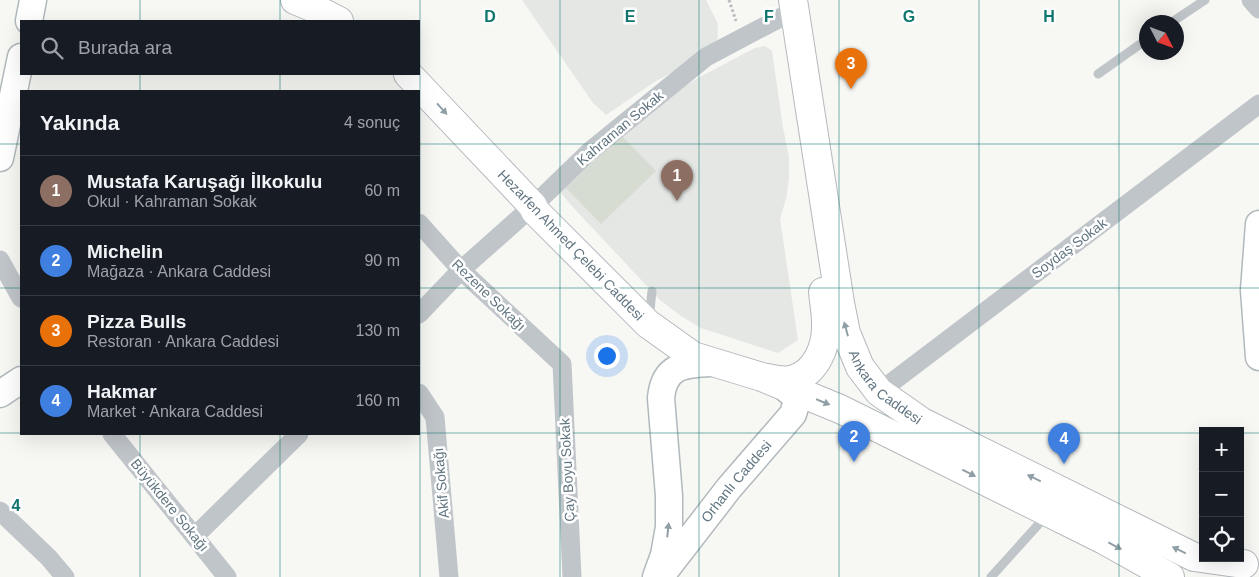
<!DOCTYPE html>
<html lang="tr">
<meta charset="utf-8">
<style>
body{margin:0;font-family:Arial,sans-serif;background:#20242c;color:#f1f3f6}
.controls{position:absolute;right:15px;bottom:15px;display:grid;overflow:hidden;border-radius:0px;box-shadow:0 5px 20px #0002}
.controls button{width:45px;height:45px;display:grid;place-items:center;padding:0;border:0;border-bottom:1px solid #363941;background:#171b24;color:#f1f3f6;font:25px sans-serif}
.compass{position:absolute;left:1139px;top:15px;width:45px;height:45px;border-radius:50%;background:#171b24;box-shadow:0 5px 20px #0002;rotate:132deg}
.you{position:absolute;left:606px;top:355px;width:18px;height:18px;margin:-12px;border:4px solid #fff;border-radius:50%;background:#1a73e8;box-shadow:0 0 0 8px #1a73e833}
.badge{display:grid;place-items:center;width:32px;height:32px;border-radius:50%;background:#e94223;color:#fff;font-size:16px;font-weight:700}
.pin{position:absolute;translate:-50% -41px;filter:drop-shadow(0 1px 2px #0008)}
.pin::after{content:'';position:absolute;top:26px;width:18px;height:15px;background:inherit;clip-path:polygon(0 0,100% 0,50% 100%)}
.list{margin:0;padding:0;list-style:none}
h2{display:flex;justify-content:space-between;align-items:center;height:65px;margin:0;padding:0 20px;font-size:21px}
h2 small{font-size:16px;font-weight:400;color:#9ea1a6}
.list li{display:grid;grid-template-columns:32px 1fr auto;gap:15px;align-items:center;box-sizing:border-box;height:70px;padding:0 20px;border-top:1px solid #363941}
.list b{display:block;font-size:19px;white-space:nowrap}
.list p{margin:0;font-size:16px;white-space:nowrap;color:#9ea1a6}
.list em{font-size:16px;font-style:normal;color:#9ea1a6}
.icon{flex:none;width:28px;height:28px;fill:none;stroke:currentColor;stroke-width:2;stroke-linecap:round;stroke-linejoin:round}
.map{position:relative;flex:none;width:1259px;height:577px;overflow:hidden}
.search{position:absolute;background:#171b24;box-shadow:0 5px 20px #0002;left:20px;top:20px;width:400px;height:55px;display:flex;align-items:center;gap:12px;box-sizing:border-box;padding:0 18px;border-radius:0px;color:#9ea1a6;font-size:19px}
.panel{position:absolute;background:#171b24;box-shadow:0 5px 20px #0002;left:20px;top:90px;width:400px;height:345px;border-radius:0px}
.map>svg:first-child{display:block}
</style>
<div class="map">
<svg width="1259" height="577" viewBox="0 0 1259 577">
<rect width="100%" height="100%" fill="#f7f7f4"/>
<path fill="#e5e7e5" d="M522 0H706L718 24 717 49 656 81 606 115 593 103Z
M765 46 772 51 783 128 789 156V179L786 199 780 219 798 340 778 353 701 328 681 316 660 300 569 203 561 193 557 183 615 132 696 79 755 48Z"/>
<path fill="#d7dcd3" d="M621 135 656 171 601 224 566 188Z"/>
<g fill="none" stroke-linecap="round" stroke-linejoin="round">
<g stroke="#b2b9bd" stroke-width="29">
<g id="secondary">
<path d="M29 21 33 0"/>
<path d="M0 158 21 57"/>
<path d="M1259 224 1254 290 1259 357"/>
<path d="M0 394 21 380"/>
<path id="s1" d="M664 572 729 488 793 414 797 401 795 396 783 386"/>
<path d="M656 577 664 555 669 527V496L661 398C664 366 683 364 711 363"/>
</g>
</g>
<g stroke="#b3b9bd" stroke-width="30">
<g id="primary">
<path d="M295 0 314 8 339 21"/>
<path id="s2" d="M793 0 840 303 846 333 860 367 879 392 922 422 1194 557 1244 564"/>
<path d="M408 74 533 206 535 211 648 324 693 356 762 377 840 409 1104 540 1170 577"/>
<path d="M768 378C776 380 784 381 792 380 816 373 827 347 826 323 826 313 824 302 823 292"/>
</g>
</g>
<path stroke="#b8bcbf" stroke-width="3" stroke-dasharray="2.5 2.5" stroke-linecap="butt" d="M729 0 736 21"/>
<path stroke="#c0c5c9" stroke-width="9" d="M1172 22 1205 0
M1098 74 1146 40
M649 319 652 291
M991 577 1047 515"/>
<path stroke="#c0c5c9" stroke-width="19" d="M1251 0 1259 9
M419 223 461 270 562 364 572 577
M0 260 21 298
M419 314 461 270 533 206 589 152 706 57 795 10
M879 392 1259 104
M419 393 435 417 449 577
M112 434 227 577
M0 511 49 558 65 577
M195 536 299 434"/>
<use href="#secondary" stroke="#fff" stroke-width="26"/>
<use href="#primary" stroke="#fff" stroke-width="28"/>
</g>
<defs><path id="oneway-solid" d="M-6-.8H1V-3.2L6.5 0L1 3.2V.8H-6Z" transform="scale(1.25)"/></defs>
<g fill="#909ea6">
<use href="#oneway-solid" transform="translate(442 109) rotate(48)"/>
<use href="#oneway-solid" transform="translate(846 329) rotate(-105)"/>
<use href="#oneway-solid" transform="translate(823 402) rotate(22)"/>
<use href="#oneway-solid" transform="translate(969 473) rotate(27)"/>
<use href="#oneway-solid" transform="translate(1034 478) rotate(-154)"/>
<use href="#oneway-solid" transform="translate(668 530) rotate(-84)"/>
<use href="#oneway-solid" transform="translate(1115 546) rotate(28)"/>
<use href="#oneway-solid" transform="translate(1179 550) rotate(-154)"/>
</g>
<path fill="none" stroke="#0f766e" stroke-width="1" stroke-opacity="0.55" d="M140 0V21M280 0V21M420 0V577M560 0V577M699 0V577M839 0V577M979 0V577M1119 0V577M140 74V91M280 74V91M0 144H21M419 144H1259M0 288H21M419 288H1259M0 433H21M419 433H1203M1240 433H1259M140 434V577M280 434V577"/>
<g text-anchor="middle" stroke-width="5" stroke-linejoin="round" paint-order="stroke">
<g font-size="14" fill="#617580" stroke="#fff">
<text transform="translate(620 128) rotate(-40)" y="5">Kahraman Sokak</text>
<text transform="translate(571 245) rotate(46)" y="5">Hezarfen Ahmed Çelebi Caddesi</text>
<text transform="translate(1069 248) rotate(-37)" y="5">Soydaş Sokak</text>
<text transform="translate(489 295) rotate(44)" y="5">Rezene Sokağı</text>
<text dy="5" stroke="none"><textPath href="#s2" startOffset="406">Ankara Caddesi</textPath></text>
<text transform="translate(567 470) rotate(-93)" y="5">Çay Boyu Sokak</text>
<text dy="5" stroke="none"><textPath href="#s1" startOffset="116">Orhanlı Caddesi</textPath></text>
<text transform="translate(441 483) rotate(-95)" y="5">Akif Sokağı</text>
<text transform="translate(170 505) rotate(51)" y="5">Büyükdere Sokağı</text>
</g>
</g>
<g font-size="16" text-anchor="middle" font-weight="bold" fill="#0f766e" stroke="#fff" stroke-width="5" stroke-linejoin="round" paint-order="stroke">
<text x="490" y="22">D</text>
<text x="630" y="22">E</text>
<text x="769" y="22">F</text>
<text x="909" y="22">G</text>
<text x="1049" y="22">H</text>
<text x="16" y="511">4</text>
</g>
</svg>
<div class="controls">
<button>+</button>
<button>−</button>
<button><svg class="icon" aria-label="locate" viewBox="0 0 24 24"><circle cx="12" cy="12" r="6"/><path d="M12 2v4M12 18v4M2 12h4M18 12h4"/></svg></button>
</div>
<svg class="compass" viewBox="-18 -18 36 36"><path d="M0-13l5 13h-10z" fill="#e53935"/><path d="M0 13l5-13h-10z" fill="#9ea1a6"/></svg>
<div class="you"></div>
<div class="pin badge" style="left:677px;top:201px;background:#8d6e63">1</div>
<div class="pin badge" style="left:854px;top:462px;background:#3f7fe0">2</div>
<div class="pin badge" style="left:851px;top:89px;background:#e8710a">3</div>
<div class="pin badge" style="left:1064px;top:464px;background:#3f7fe0">4</div>
<div class="search"><svg class="icon" aria-label="search" viewBox="0 0 24 24"><circle cx="10" cy="10" r="6"/><path d="M15 15l6 6"/></svg>Burada ara</div>
<section class="panel">
<h2>Yakında<small>4 sonuç</small></h2>
<ul class="list">
<li><span class="badge" style="background:#8d6e63">1</span><div><b>Mustafa Karuşağı İlkokulu</b><p>Okul · Kahraman Sokak</p></div><em>60 m</em></li>
<li><span class="badge" style="background:#3f7fe0">2</span><div><b>Michelin</b><p>Mağaza · Ankara Caddesi</p></div><em>90 m</em></li>
<li><span class="badge" style="background:#e8710a">3</span><div><b>Pizza Bulls</b><p>Restoran · Ankara Caddesi</p></div><em>130 m</em></li>
<li><span class="badge" style="background:#3f7fe0">4</span><div><b>Hakmar</b><p>Market · Ankara Caddesi</p></div><em>160 m</em></li>
</ul>
</section>
</div>
